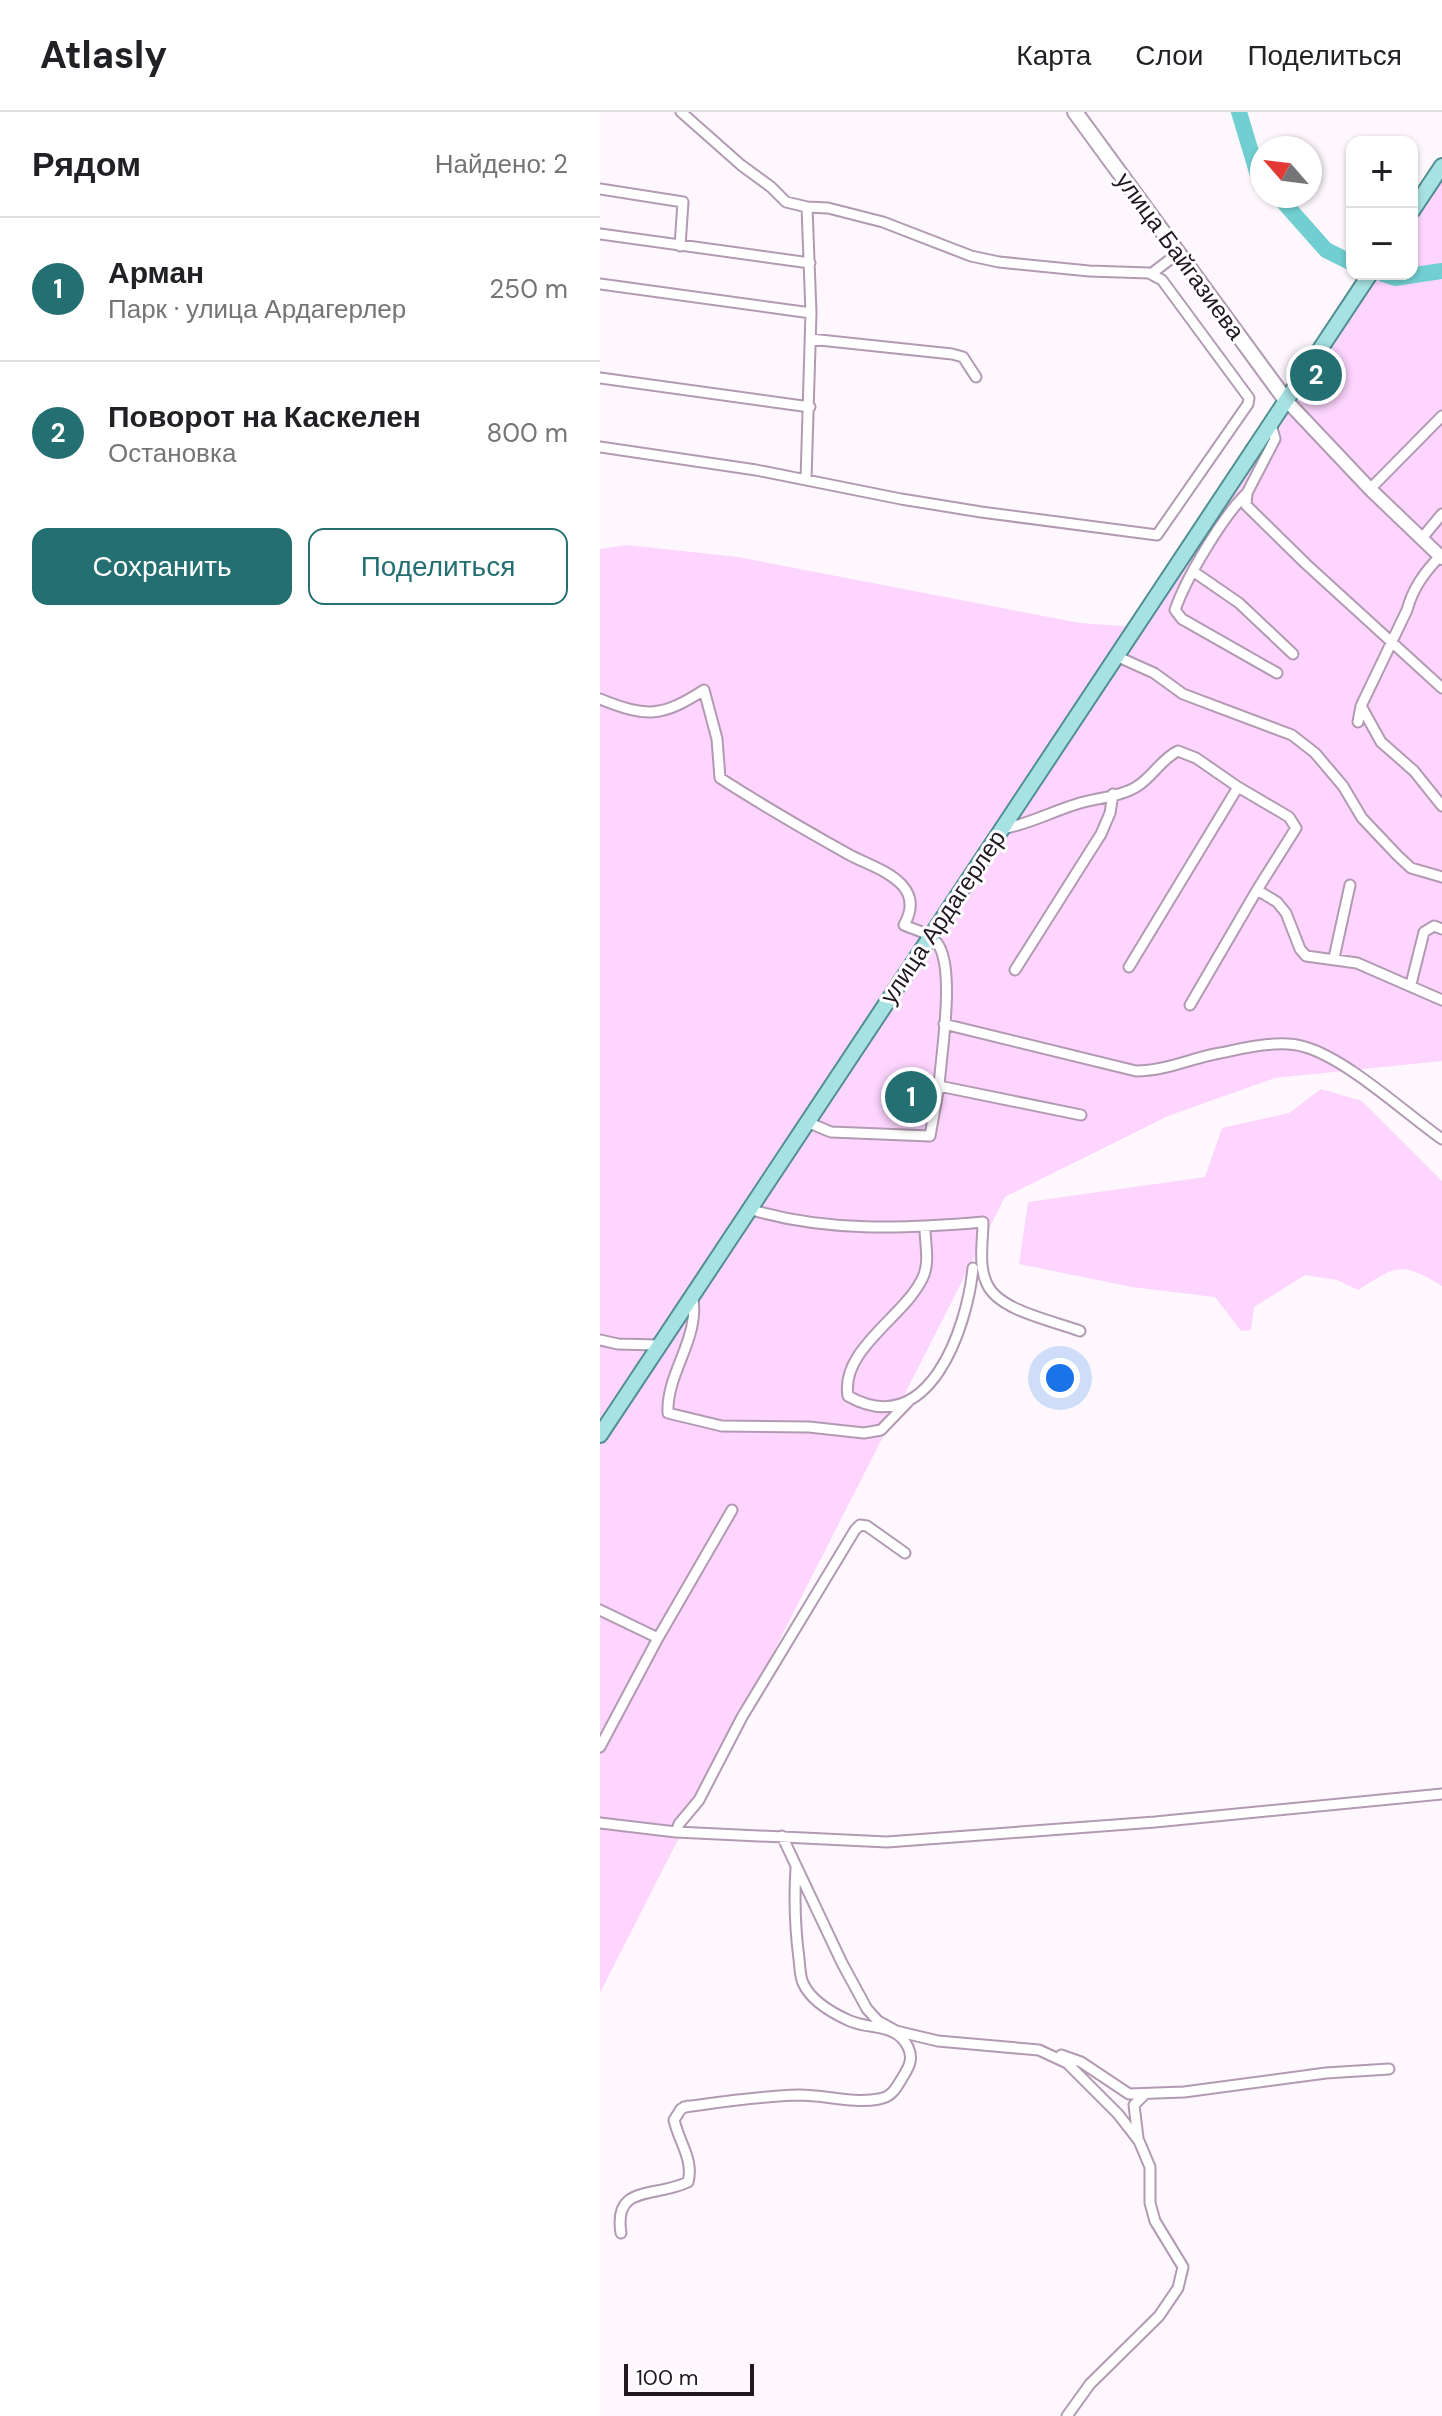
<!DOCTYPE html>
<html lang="ru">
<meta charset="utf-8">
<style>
body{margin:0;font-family:"DM Sans",sans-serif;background:#f6f6f6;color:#202124}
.controls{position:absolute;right:24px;top:24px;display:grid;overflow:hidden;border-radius:16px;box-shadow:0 2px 6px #0004}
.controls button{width:72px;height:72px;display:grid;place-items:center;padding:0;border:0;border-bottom:2px solid #e0e0e0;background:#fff;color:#202124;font:40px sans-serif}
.compass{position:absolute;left:650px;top:24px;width:72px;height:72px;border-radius:50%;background:#fff;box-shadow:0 2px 6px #0004;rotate:298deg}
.scale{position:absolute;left:24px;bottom:20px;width:130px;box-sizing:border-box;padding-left:8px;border:4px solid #211822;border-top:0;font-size:22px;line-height:28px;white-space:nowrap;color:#211822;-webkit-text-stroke:6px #fff;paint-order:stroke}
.you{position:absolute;left:460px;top:1266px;width:28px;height:28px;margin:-20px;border:6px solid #fff;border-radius:50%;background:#1a73e8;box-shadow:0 0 0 12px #1a73e833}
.badge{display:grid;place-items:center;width:52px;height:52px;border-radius:50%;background:#246f71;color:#fff;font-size:26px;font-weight:700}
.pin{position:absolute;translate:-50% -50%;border:4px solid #fff;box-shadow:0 2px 8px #0006}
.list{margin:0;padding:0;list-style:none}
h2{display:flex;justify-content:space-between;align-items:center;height:104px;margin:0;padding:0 32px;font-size:34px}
h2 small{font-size:26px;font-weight:400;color:#757577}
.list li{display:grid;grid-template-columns:52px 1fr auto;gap:24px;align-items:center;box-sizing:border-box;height:144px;padding:0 32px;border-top:2px solid #e0e0e0}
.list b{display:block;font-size:30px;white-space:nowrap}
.list p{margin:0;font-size:26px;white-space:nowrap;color:#757577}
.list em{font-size:26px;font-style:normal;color:#757577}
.actions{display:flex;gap:16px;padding:24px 32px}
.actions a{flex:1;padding:18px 0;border:2px solid #246f71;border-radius:16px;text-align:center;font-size:28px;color:#246f71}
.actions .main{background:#246f71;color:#fff}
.map{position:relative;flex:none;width:842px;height:2304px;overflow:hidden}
header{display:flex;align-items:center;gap:48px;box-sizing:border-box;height:112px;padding:0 40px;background:#fff;border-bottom:2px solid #e0e0e0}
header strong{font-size:38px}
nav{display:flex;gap:44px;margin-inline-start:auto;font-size:28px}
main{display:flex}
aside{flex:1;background:#fff}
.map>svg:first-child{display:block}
</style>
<header>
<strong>Atlasly</strong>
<nav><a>Карта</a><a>Слои</a><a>Поделиться</a></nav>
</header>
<main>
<aside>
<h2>Рядом<small>Найдено: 2</small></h2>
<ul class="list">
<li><span class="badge">1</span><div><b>Арман</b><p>Парк · улица Ардагерлер</p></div><em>250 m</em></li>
<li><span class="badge">2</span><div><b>Поворот на Каскелен</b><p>Остановка</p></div><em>800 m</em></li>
</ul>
<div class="actions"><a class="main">Сохранить</a><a>Поделиться</a></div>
</aside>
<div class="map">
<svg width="842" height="2304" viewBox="0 0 842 2304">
<rect width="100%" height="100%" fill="#fef8fe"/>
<path fill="#fdd5fe" d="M842 54V949L675 966 568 1004 405 1085 0 1881V437L27 433 138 445 480 511 535 515 770 162H812V99Z
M721 977 762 989 842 1069V1174C800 1149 798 1153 758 1178L737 1168 705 1163 654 1195 651 1218 641 1219 615 1185 532 1175 419 1152 428 1090 605 1065 622 1016 689 1001Z"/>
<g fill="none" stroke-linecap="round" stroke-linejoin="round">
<path stroke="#71cfd1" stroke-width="16" d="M639 0 657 60 662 65
M678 84 726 138 752 151
M783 162 795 166 842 159"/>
<g stroke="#b29ab3" stroke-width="13">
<path id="minor" d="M81 0 141 53 171 75 186 90 207 95
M0 77 83 90 80 134
M0 122 210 151
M551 162 577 142
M0 172 211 201
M210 227 352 242 363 245 376 265
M0 266 210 295
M670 309 675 327 647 381 646 393 706 452 842 576
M0 335 156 358 301 387 381 400 557 423 648 292 649 286 562 168 549 161 489 159 399 150 371 144 283 110 228 96 207 95 211 201 206 368
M770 377 842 304
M647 381C623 404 586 466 575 498L582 507 677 561
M822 426 842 402
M840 444C824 461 813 476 807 498L761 594 781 630 814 659 842 694
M594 460 639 491 693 542
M516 544 554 561 583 582 692 623 715 641 743 674 762 706 798 744 811 756 842 765
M0 587C47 606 62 605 104 578L117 627 120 666C162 693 205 718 248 742 266 752 288 758 302 773 313 785 312 799 304 813 315 818 330 821 337 831 356 855 341 943 339 974L481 1003
M758 610 761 594
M638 675 689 705 696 716 657 778
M401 717C428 713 450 700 477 692 495 686 520 685 536 675 552 666 561 647 578 639L596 646 638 675 529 855
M734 846 750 773
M415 858 501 722 510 701 513 682
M811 872 824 820 834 814 842 817
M590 893 657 778 677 790 686 801 700 837 706 844 757 851 842 888
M344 912 536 959C566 959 591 946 620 941 645 936 679 927 705 935 747 947 805 1001 842 1027
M207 1010 231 1020 330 1024 339 974
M149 1097C225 1120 304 1117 383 1110 383 1129 378 1154 387 1172 399 1199 454 1209 480 1219
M325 1116C325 1132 330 1150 323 1165 306 1204 240 1237 248 1284 329 1330 367 1216 373 1156
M92 1182C102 1225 66 1260 68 1301L122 1314 209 1315 264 1321 281 1318 308 1290
M0 1228 18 1232 58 1233
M0 1498 58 1526 132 1398
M0 1635 58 1526
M0 1711 76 1720 287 1730 555 1710 842 1682
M76 1720 79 1712 99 1688 142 1605 255 1418 260 1413 267 1414 305 1441
M182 1724 242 1851 267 1897 278 1909 296 1919 338 1929 439 1938 467 1951 518 2002 539 2029 550 2055V2091L555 2109 583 2155 578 2176 559 2204 490 2272 467 2304
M461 1943 481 1950 529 1982 584 1980 726 1961 789 1957
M84 1995C122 1990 161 1984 199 1983 226 1983 253 1992 279 1987 293 1985 297 1974 304 1963 310 1953 313 1946 308 1935 296 1911 271 1918 250 1909 232 1901 211 1889 203 1871 200 1865 200 1855 199 1847 195 1816 194 1787 196 1756
M538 2026 534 1993 545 1982
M21 2121C13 2072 55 2086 88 2070 94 2048 79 2030 74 2008L81 1997 88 1994"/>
</g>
<g stroke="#b29ab3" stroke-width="16">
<path id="tertiary" d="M685 287 770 377 842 446"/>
</g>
<g stroke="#b29ab3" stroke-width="18">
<path id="secondary" d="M475 0 685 287"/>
</g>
<g stroke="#528e94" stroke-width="18">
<path id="primary" d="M812 99 842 54
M0 1323 770 162"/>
</g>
<use href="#minor" stroke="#fff" stroke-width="9"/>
<use href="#tertiary" stroke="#fff" stroke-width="12"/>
<use href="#secondary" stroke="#fff" stroke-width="14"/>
<use href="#primary" stroke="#a7e2e3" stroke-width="14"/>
</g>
<g text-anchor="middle" stroke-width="6" stroke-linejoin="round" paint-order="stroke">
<g font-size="24" fill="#211822" stroke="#fff">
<text transform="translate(580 144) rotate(54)" y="8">улица Байгазиева</text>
<text transform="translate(343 805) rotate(-56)" y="8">улица Ардагерлер</text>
</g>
</g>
</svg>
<div class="controls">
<button>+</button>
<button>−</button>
</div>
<svg class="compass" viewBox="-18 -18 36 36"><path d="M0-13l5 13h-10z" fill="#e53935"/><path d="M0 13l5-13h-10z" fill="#757577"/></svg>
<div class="scale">100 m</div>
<div class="you"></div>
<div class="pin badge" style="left:311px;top:985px">1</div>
<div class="pin badge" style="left:716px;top:263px">2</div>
</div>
</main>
